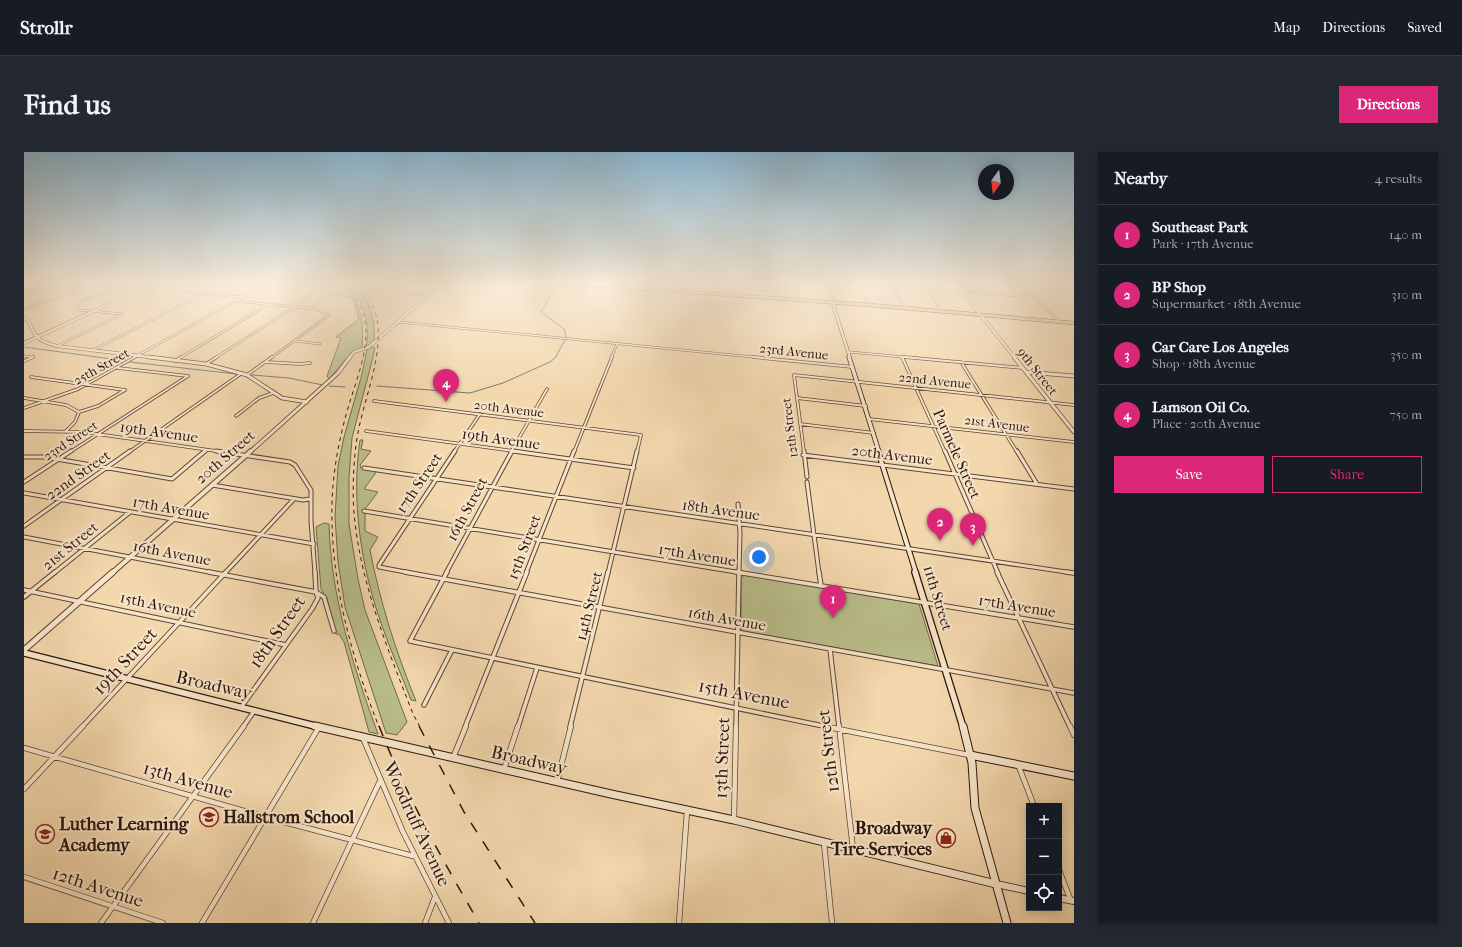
<!DOCTYPE html>
<meta charset="utf-8">
<style>
body{margin:0;font-family:"IM FELL French Canon",serif;background:#242831;color:#f1f3f6}
.controls{position:absolute;right:12px;bottom:12px;display:grid;overflow:hidden;border-radius:0px;box-shadow:0 2px 10px #0003}
.controls button{width:36px;height:36px;display:grid;place-items:center;padding:0;border:0;border-bottom:1px solid #363941;background:#171b24;color:#f1f3f6;font:20px sans-serif}
.compass{position:absolute;left:954px;top:12px;width:36px;height:36px;border-radius:50%;background:#171b24;box-shadow:0 2px 10px #0003;rotate:194deg}
.you{position:absolute;left:735px;top:405px;width:14px;height:14px;margin:-10px;border:3px solid #fff;border-radius:50%;background:#1a73e8;box-shadow:0 0 0 6px #1a73e833}
.badge{display:grid;place-items:center;width:26px;height:26px;border-radius:50%;background:#db2777;color:#fff;font-size:13px;font-weight:700}
.pin{position:absolute;translate:-50% -33px;filter:drop-shadow(0 1px 2px #0008)}
.pin::after{content:'';position:absolute;top:21px;width:14px;height:12px;background:inherit;clip-path:polygon(0 0,100% 0,50% 100%)}
.list{margin:0;padding:0;list-style:none}
h2{display:flex;justify-content:space-between;align-items:center;height:52px;margin:0;padding:0 16px;font-size:17px}
h2 small{font-size:13px;font-weight:400;color:#9ea1a6}
.list li{display:grid;grid-template-columns:26px 1fr auto;gap:12px;align-items:center;box-sizing:border-box;height:60px;padding:0 16px;border-top:1px solid #363941}
.list b{display:block;font-size:15px;white-space:nowrap}
.list p{margin:0;font-size:13px;white-space:nowrap;color:#9ea1a6}
.list em{font-size:13px;font-style:normal;color:#9ea1a6}
.actions{display:flex;gap:8px;padding:12px 16px}
.actions a{flex:1;padding:9px 0;border:1px solid #db2777;border-radius:0px;text-align:center;font-size:14px;color:#db2777}
.actions .main{background:#db2777;color:#fff}
.icon{flex:none;width:22px;height:22px;fill:none;stroke:currentColor;stroke-width:2;stroke-linecap:round;stroke-linejoin:round}
.map{position:relative;flex:none;width:1050px;height:771px;overflow:hidden;border-radius:0px}
header{display:flex;align-items:center;gap:24px;box-sizing:border-box;height:56px;padding:0 20px;background:#171b24;border-bottom:1px solid #363941}
header strong{font-size:19px}
nav{display:flex;gap:22px;margin-inline-start:auto;font-size:14px}
.intro{display:flex;align-items:center;justify-content:space-between;box-sizing:border-box;height:96px;padding:0 24px}
h1{margin:0;font-size:28px}
.button{padding:10px 18px;border-radius:0px;background:#db2777;color:#fff;font-size:14px;font-weight:700}
main{display:flex;gap:24px;padding:0 24px}
aside{flex:1;background:#171b24;border-radius:0px;box-shadow:0 2px 10px #0003}
.map>svg:first-child{display:block}
</style>
<header>
<strong>Strollr</strong>
<nav><a>Map</a><a>Directions</a><a>Saved</a></nav>
</header>
<div class="intro"><h1>Find us</h1><a class="button">Directions</a></div>
<main>
<div class="map">
<svg width="1050" height="771" viewBox="0 0 1050 771">
<rect width="100%" height="100%" fill="#f3d7ad"/>
<filter id="stains"><feTurbulence type="fractalNoise" baseFrequency=".005" numOctaves="4"/><feColorMatrix values="0 0 0 0 .2 0 0 0 0 .09 0 0 0 0 .02 0 0 0 .5 -.17"/></filter>
<radialGradient id="worn" r=".72"><stop offset=".6" stop-color="#630" stop-opacity="0"/><stop offset="1" stop-color="#630" stop-opacity=".3"/></radialGradient>
<path fill="#b9be8b" stroke="#73694b" d="M318 132H323C337 155 340 170 338 196L328 200 305 227 303 224 317 186 312 185 335 167 329 146 310 142 320 134Z
M327 132H335C345 150 352 168 350 189L342 196C346 173 340 150 327 132Z
M348 195 351 196 349 205 328 286 325 325V372L334 427 341 458 383 570 373 583 362 581 321 455 314 410 311 365 314 314 320 285 338 222 343 197Z
M336 288H339L337 297 347 299 336 313 337 316 353 319 340 337 354 340 341 357V379L354 385 346 398C356 450 372 500 392 549L387 548C377 522 366 497 357 471 337 414 327 349 336 288Z
M300 371 305 372C307 445 329 514 354 582L345 580 320 490 315 482H312L303 447 297 437 292 375Z
M721 423 895 452 914 514 719 479 717 477V426Z"/>
<g fill="none" stroke-linecap="round" stroke-linejoin="round">
<path stroke="#6f776d" stroke-width="1" d="M538 133 526 144 517 160 540 177 542 185
M539 133 597 137
M611 135 615 132
M0 195 102 209
M106 210 212 222
M228 223 265 226 299 233
M305 234 321 235
M353 234 446 241 479 231 526 210 531 206 541 188"/>
<g stroke="#5e4534" stroke-width="2.5">
<path id="minor-far4" d="M707 132V144
M739 132 740 147
M771 132 775 150
M835 132 1009 145
M835 132 845 153
M867 132 882 156
M899 132 919 160
M995 132 1036 170
M629 137 631 132
M162 140 218 145
M370 140 404 143
M370 140 379 132
M658 140 660 132
M0 141 25 132
M213 149 292 157 305 163 247 206
M268 155 304 132
M286 156 308 142
M0 158 66 132
M98 162 56 158 53 154 56 150 99 132
M374 170 739 206
M272 189 296 192
M33 194 97 163
M67 199 191 136
M825 200 891 206
M0 204 7 205
M877 204 878 206
M7 206 9 205
M109 206 242 132
M156 206 243 153
M191 206 271 155
M587 206 593 192"/>
</g>
<g stroke="#5e4534" stroke-width="3.5">
<path id="minor-far3" d="M729 205 829 215
M878 205 921 300
M880 205 999 216
M0 209 9 205
M151 209 157 205
M242 210 276 212 286 211
M937 210 993 300
M182 212 193 205
M94 216 164 224
M223 223 248 205
M7 225 101 238
M0 246 42 253 55 260 51 270 42 279
M773 246 842 254
M350 249 617 283 613 300
M0 256 54 237 111 205
M55 260 74 254 101 238
M212 264 235 246 249 241
M845 267 1050 290
M776 272 850 281
M0 279 59 280 199 300
M342 279 497 300
M46 300 164 224
M105 300 218 221
M180 300 183 298
M430 300 456 262
M487 300 523 237
M550 300 588 205
M780 300 770 223 1050 253"/>
</g>
<g stroke="#5e4534" stroke-width="5">
<path id="minor-far2" d="M192 299 266 310 271 313 287 338V369L291 421
M489 299 610 316
M780 299 783 325
M921 299 974 421
M993 299 1013 332
M779 303 1050 337
M0 305H21L148 327 181 299
M340 316 1049 421
M0 330 47 299
M783 330 795 421
M188 333 279 348 286 347
M0 341 290 392
M714 352 716 381 715 421
M340 359 718 421
M0 374 106 299
M0 385 190 421
M30 421 106 360
M201 421 270 347
M387 421 355 415V413L431 299
M422 421 488 299
M502 421 550 299
M584 421 613 299"/>
</g>
<g stroke="#5e4534" stroke-width="5.5">
<path id="minor-far1" d="M185 420 292 440 294 446 288 457 218 554
M291 420 292 440 300 445 310 479
M381 420 1050 541
M423 420 386 489 804 575
M712 420 1050 475
M795 420 797 434
M973 420 1046 575
M1042 420 1050 421
M0 438 262 493
M0 445 31 420
M806 497 815 575
M400 553 428 498
M58 575 202 420
M219 575 231 558
M441 575 503 420
M494 575 513 516
M546 575 584 420
M712 575 715 420"/>
</g>
<g stroke="#5e4534" stroke-width="6">
<path id="minor" d="M799 574 945 603
M815 574 829 697
M1046 574 1050 583
M339 586 379 680 425 771
M0 596 241 665 389 704
M429 606 442 574
M995 615 1010 654
M480 617 494 574
M533 630 547 574
M0 637 59 574
M710 668 712 574
M800 691 808 771
M1035 718 1047 749
M0 725 139 771
M77 771 220 574
M178 771 295 575
M289 771 356 629
M401 771 411 745
M655 771 663 659"/>
</g>
<g stroke="#5e4534" stroke-width="3.5">
<path id="tertiary-far4" d="M932 132 991 206
M0 166 4 168C11 186 14 189 33 194L133 206
M0 191 129 132
M325 206 330 200 345 195 417 132"/>
</g>
<g stroke="#5e4534" stroke-width="4.5">
<path id="tertiary-far3" d="M125 205 182 212 223 223 258 246 283 250
M990 205 1050 280
M1002 220 1050 224
M226 300 314 221 326 205"/>
</g>
<g stroke="#5e4534" stroke-width="6">
<path id="tertiary-far2" d="M88 421 227 299"/>
</g>
<g stroke="#5e4534" stroke-width="7">
<path id="tertiary-far1" d="M0 498 89 420"/>
</g>
<g stroke="#5e4534" stroke-width="8">
<path id="tertiary" d="M972 732 1005 739
M1035 746 1050 749"/>
</g>
<g stroke="#2d140b" stroke-width="3.5">
<path id="secondary-far4" d="M809 152 826 206"/>
</g>
<g stroke="#2d140b" stroke-width="5">
<path id="secondary-far3" d="M825 205 855 300"/>
</g>
<g stroke="#2d140b" stroke-width="6">
<path id="secondary-far2" d="M854 299 892 421"/>
</g>
<g stroke="#2d140b" stroke-width="8">
<path id="secondary-far1" d="M891 420 939 575
M0 501 295 575"/>
</g>
<g stroke="#2d140b" stroke-width="9">
<path id="secondary" d="M291 574 587 642 710 668 972 732
M939 574 948 611 951 656 983 771
M946 603 1050 624"/>
</g>
<g stroke="#2d140b" stroke-width="4">
<path id="primary" d="M555 132 845 153 1050 171
M803 132 809 152"/>
</g>
<use href="#minor-far4" stroke="#f7e5ca" stroke-width="1.5"/>
<use href="#minor-far3" stroke="#f7e5ca" stroke-width="2"/>
<use href="#minor-far2" stroke="#f7e5ca" stroke-width="3"/>
<use href="#minor-far1" stroke="#f7e5ca" stroke-width="3.5"/>
<use href="#minor" stroke="#f7e5ca" stroke-width="4.5"/>
<use href="#tertiary-far4" stroke="#f7e5ca" stroke-width="2.5"/>
<use href="#tertiary-far3" stroke="#f7e5ca" stroke-width="3"/>
<use href="#tertiary-far2" stroke="#f7e5ca" stroke-width="4"/>
<use href="#tertiary-far1" stroke="#f7e5ca" stroke-width="5"/>
<use href="#tertiary" stroke="#f7e5ca" stroke-width="6"/>
<use href="#secondary-far4" stroke="#f7e5ca" stroke-width="2.5"/>
<use href="#secondary-far3" stroke="#f7e5ca" stroke-width="3.5"/>
<use href="#secondary-far2" stroke="#f7e5ca" stroke-width="4"/>
<use href="#secondary-far1" stroke="#f7e5ca" stroke-width="5.5"/>
<use href="#secondary" stroke="#f7e5ca" stroke-width="7"/>
<use href="#primary" stroke="#eabc76" stroke-width="3"/>
<path stroke="#2d140b" stroke-width="1" stroke-dasharray="4 4" stroke-linecap="butt" d="M325 132C334 146 341 163 342 180 342 206 331 232 324 256 315 287 309 319 308 351 306 428 327 504 355 575
M337 132C344 144 353 159 354 174 357 214 337 253 332 293 329 318 328 346 331 371 339 438 365 500 389 562L396 575"/>
<path stroke="#2d140b" stroke-width="1.5" stroke-dasharray="11 11" stroke-linecap="butt" d="M355 574C382 643 418 707 455 771
M395 574 440 660 511 771"/>
</g>
<linearGradient id="sky" x2="0" y2="1"><stop stop-color="#89b6d1"/><stop offset="0.55" stop-color="#faedda"/><stop offset="1" stop-color="#faedda" stop-opacity="0"/></linearGradient>
<rect width="1050" height="240" fill="url(#sky)"/>
<defs>
<g id="school-ring" transform="scale(1)"><circle r="9.5" fill="#f7e5ca" stroke="#8f2418" stroke-width="1.5"/><path d="M0-5L7-2L0 1L-7-2ZM-4 1L0 2.5L4 1V4Q0 6-4 4Z" fill="#8f2418"/></g>
<g id="shop-ring" transform="scale(1)"><circle r="9.5" fill="#f7e5ca" stroke="#8f2418" stroke-width="1.5"/><path d="M-5-2.5h2.3a2.7 3.5 0 0 1 5.4 0H5L5.5 6h-11ZM-1.5-2.5h3a1.5 2.3 0 0 0-3 0Z" fill="#8f2418"/></g>
</defs>
<g fill-rule="evenodd">
<use href="#school-ring" x="185" y="665"/>
<use href="#school-ring" x="21" y="682"/>
<use href="#shop-ring" x="922" y="686"/>
</g>
<g text-anchor="middle" stroke-width="4" stroke-linejoin="round" paint-order="stroke">
<g font-size="13" fill="#2d140b" stroke="#f7e5ca">
<text transform="translate(770 199) rotate(6)" y="5">23rd Avenue</text>
<text transform="translate(77 214) rotate(-29)" y="5">25th Street</text>
<text transform="translate(1014 219) rotate(52)" y="5">9th Street</text>
<text transform="translate(911 228) rotate(6)" y="5">22nd Avenue</text>
<text transform="translate(485 256) rotate(7)" y="5">20th Avenue</text>
<text transform="translate(973 271) rotate(7)" y="5">21st Avenue</text>
<text transform="translate(765 276) rotate(-97)" y="5">12th Street</text>
<text transform="translate(46 288) rotate(-33)" y="5">23rd Street</text>
</g>
<g font-size="15" fill="#2d140b" stroke="#f7e5ca">
<text transform="translate(135 280) rotate(8)" y="5">19th Avenue</text>
<text transform="translate(477 287) rotate(8)" y="5">19th Avenue</text>
<text transform="translate(933 302) rotate(66)" y="5">Parmele Street</text>
<text transform="translate(868 303) rotate(7)" y="5">20th Avenue</text>
<text transform="translate(201 305) rotate(-41)" y="5">20th Street</text>
<text transform="translate(54 323) rotate(-35)" y="5">22nd Street</text>
<text transform="translate(395 331) rotate(-56)" y="5">17th Street</text>
<text transform="translate(147 356) rotate(10)" y="5">17th Avenue</text>
<text transform="translate(443 357) rotate(-62)" y="5">16th Street</text>
<text transform="translate(697 358) rotate(8)" y="5">18th Avenue</text>
<text transform="translate(46 394) rotate(-39)" y="5">21st Street</text>
<text transform="translate(500 395) rotate(-69)" y="5">15th Street</text>
<text transform="translate(148 401) rotate(11)" y="5">16th Avenue</text>
<text transform="translate(673 403) rotate(9)" y="5">17th Avenue</text>
<text transform="translate(914 446) rotate(73)" y="5">11th Street</text>
<text transform="translate(134 453) rotate(12)" y="5">15th Avenue</text>
<text transform="translate(565 454) rotate(-76)" y="5">14th Street</text>
<text transform="translate(993 454) rotate(9)" y="5">17th Avenue</text>
<text transform="translate(703 467) rotate(10)" y="5">16th Avenue</text>
</g>
<g font-size="18" fill="#2d140b" stroke="#f7e5ca">
<text transform="translate(253 480) rotate(-55)" y="6">18th Street</text>
<text transform="translate(101 509) rotate(-47)" y="6">19th Street</text>
<text transform="translate(190 533) rotate(13)" y="6">Broadway</text>
<text transform="translate(720 542) rotate(11)" y="6">15th Avenue</text>
<text transform="translate(804 599) rotate(-97)" y="6">12th Street</text>
<text transform="translate(698 606) rotate(-88)" y="6">13th Street</text>
<text transform="translate(505 608) rotate(13)" y="6">Broadway</text>
<text transform="translate(164 628) rotate(16)" y="6">13th Avenue</text>
<text transform="translate(393 672) rotate(65)" y="6">Woodruff Avenue</text>
<text transform="translate(74 735) rotate(18)" y="6">12th Avenue</text>
</g>
<g font-size="18" font-weight="bold" fill="#2d140b" stroke="#f7e5ca" text-anchor="start">
<text x="199" y="671">Hallstrom School</text>
<text x="35" y="678">Luther Learning<tspan x="35" dy="21">Academy</tspan></text>
<text x="908" y="682" text-anchor="end">Broadway<tspan x="908" dy="21">Tire Services</tspan></text>
</g>
</g>
<rect width="100%" height="100%" filter="url(#stains)"/>
<rect width="100%" height="100%" fill="url(#worn)"/>
</svg>
<div class="controls">
<button>+</button>
<button>−</button>
<button><svg class="icon" aria-label="locate" viewBox="0 0 24 24"><circle cx="12" cy="12" r="6"/><path d="M12 2v4M12 18v4M2 12h4M18 12h4"/></svg></button>
</div>
<svg class="compass" viewBox="-18 -18 36 36"><path d="M0-13l5 13h-10z" fill="#e53935"/><path d="M0 13l5-13h-10z" fill="#9ea1a6"/></svg>
<div class="you"></div>
<div class="pin badge" style="left:809px;top:466px">1</div>
<div class="pin badge" style="left:916px;top:389px">2</div>
<div class="pin badge" style="left:949px;top:394px">3</div>
<div class="pin badge" style="left:422px;top:250px">4</div>
</div>
<aside>
<h2>Nearby<small>4 results</small></h2>
<ul class="list">
<li><span class="badge">1</span><div><b>Southeast Park</b><p>Park · 17th Avenue</p></div><em>140 m</em></li>
<li><span class="badge">2</span><div><b>BP Shop</b><p>Supermarket · 18th Avenue</p></div><em>310 m</em></li>
<li><span class="badge">3</span><div><b>Car Care Los Angeles</b><p>Shop · 18th Avenue</p></div><em>350 m</em></li>
<li><span class="badge">4</span><div><b>Lamson Oil Co.</b><p>Place · 20th Avenue</p></div><em>750 m</em></li>
</ul>
<div class="actions"><a class="main">Save</a><a>Share</a></div>
</aside>
</main>
